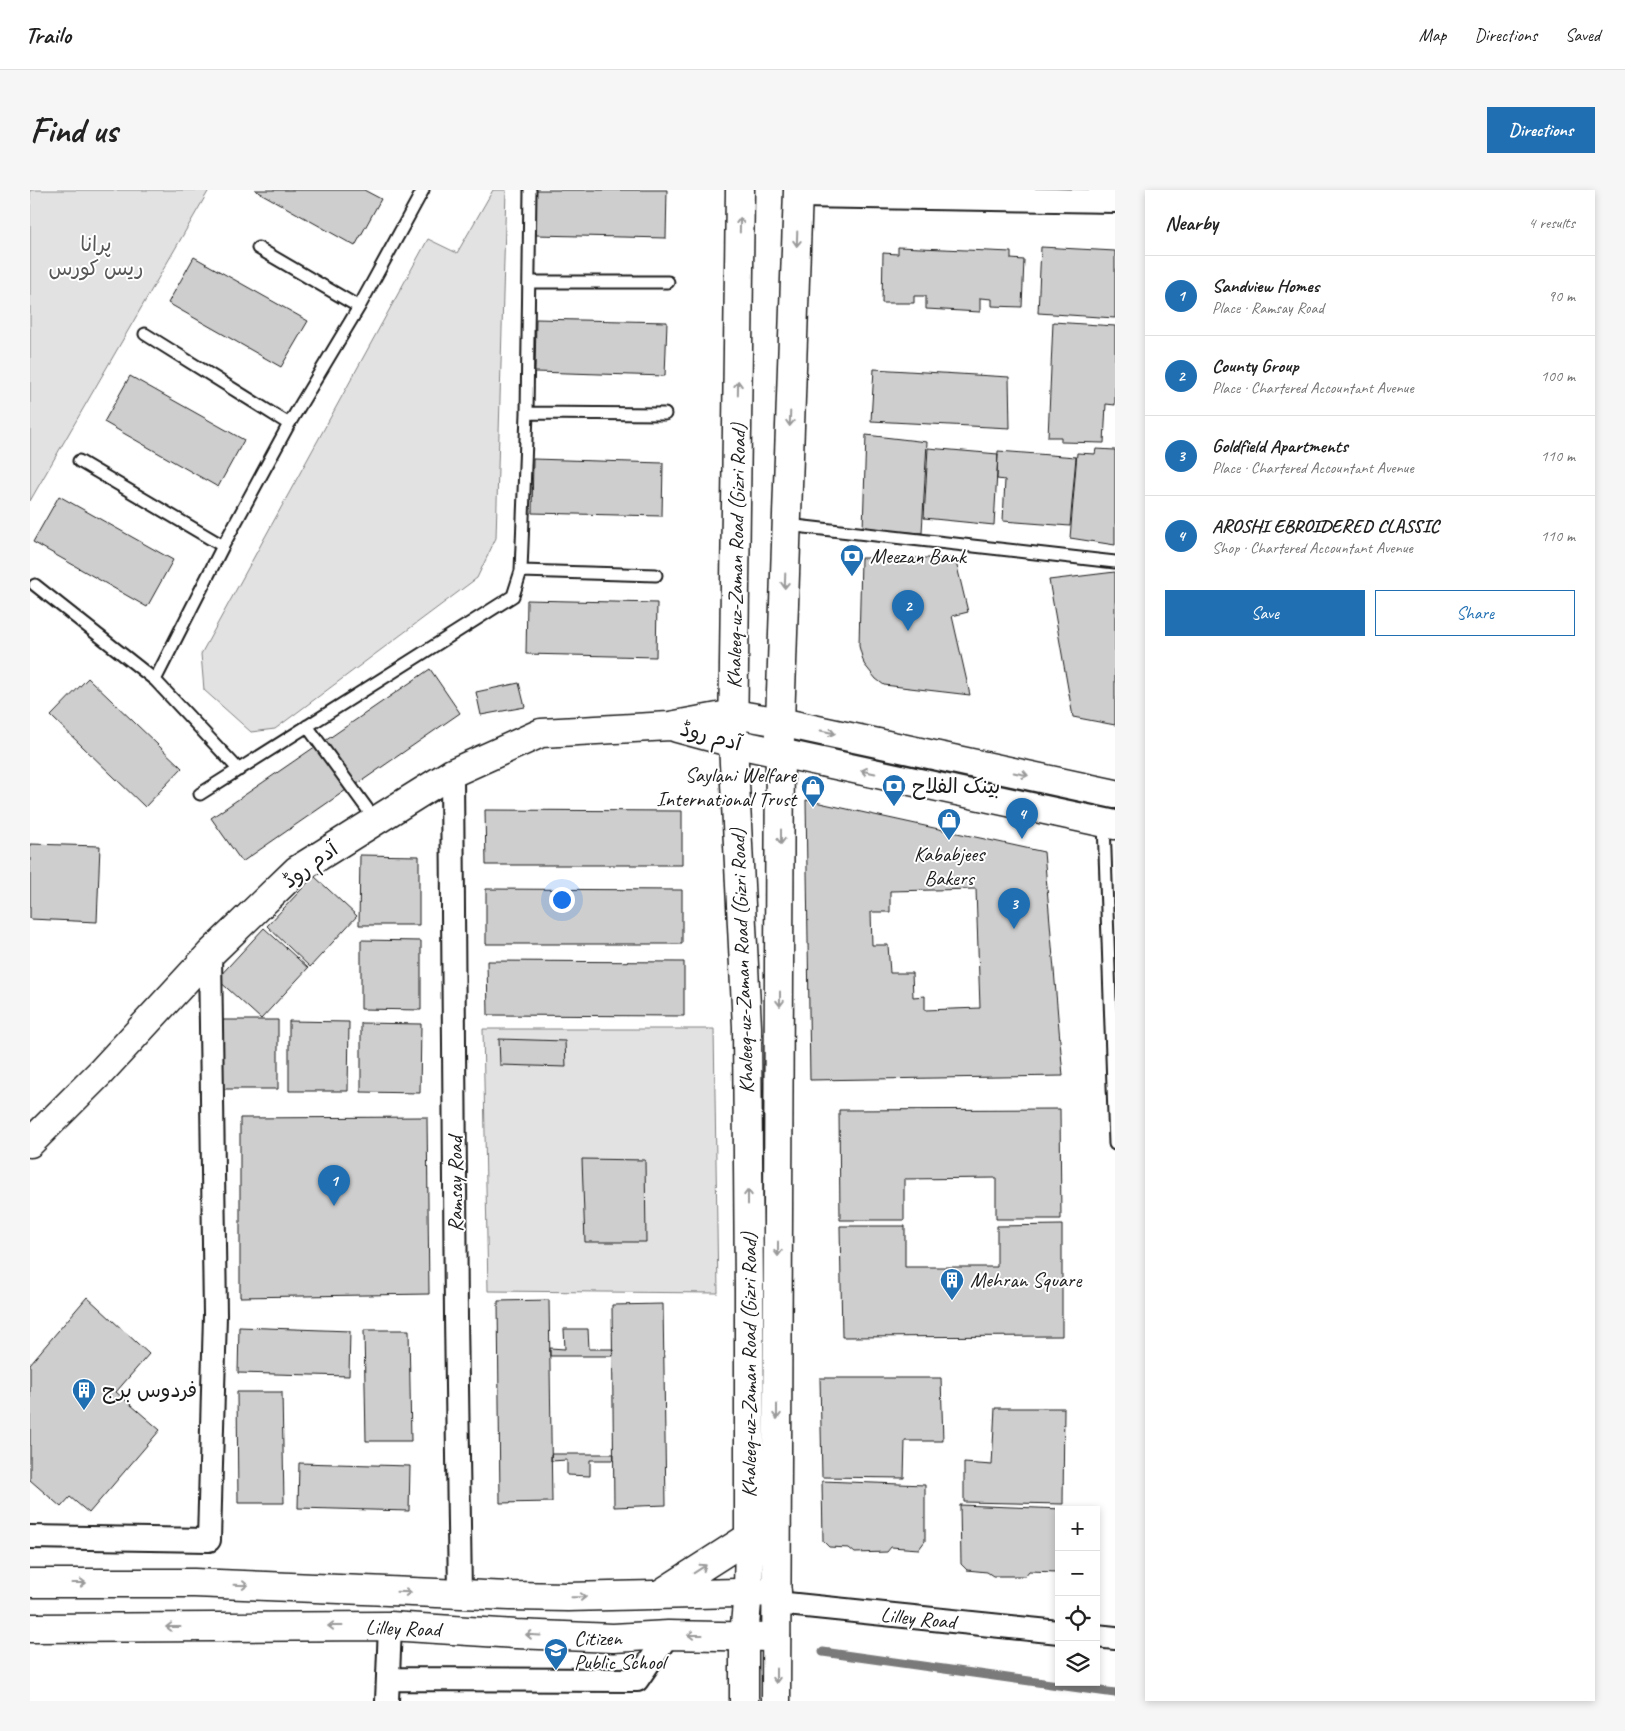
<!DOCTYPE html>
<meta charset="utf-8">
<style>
body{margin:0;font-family:Caveat,"Playpen Sans Arabic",sans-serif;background:#f6f6f6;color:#222}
.controls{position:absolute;right:15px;bottom:15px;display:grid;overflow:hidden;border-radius:0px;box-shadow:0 2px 8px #0003}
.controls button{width:45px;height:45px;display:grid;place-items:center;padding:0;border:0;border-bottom:1px solid #e0e0e0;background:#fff;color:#222;font:25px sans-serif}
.you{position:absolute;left:531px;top:709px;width:18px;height:18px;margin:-12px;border:4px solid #fff;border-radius:50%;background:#1a73e8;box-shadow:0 0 0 8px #1a73e833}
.badge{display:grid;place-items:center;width:32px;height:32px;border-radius:50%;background:#1f6fb2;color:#fff;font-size:16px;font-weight:700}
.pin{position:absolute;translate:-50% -41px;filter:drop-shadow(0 1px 2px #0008)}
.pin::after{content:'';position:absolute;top:26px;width:18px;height:15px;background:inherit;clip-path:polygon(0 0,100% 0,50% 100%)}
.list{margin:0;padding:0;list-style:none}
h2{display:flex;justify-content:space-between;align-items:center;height:65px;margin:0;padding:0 20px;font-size:21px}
h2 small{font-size:16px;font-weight:400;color:#767676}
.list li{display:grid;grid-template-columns:32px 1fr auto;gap:15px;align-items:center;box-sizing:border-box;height:80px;padding:0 20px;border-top:1px solid #e0e0e0}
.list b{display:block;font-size:19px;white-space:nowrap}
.list p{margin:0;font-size:16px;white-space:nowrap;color:#767676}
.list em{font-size:16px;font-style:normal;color:#767676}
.actions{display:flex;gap:10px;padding:15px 20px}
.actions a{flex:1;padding:11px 0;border:1px solid #1f6fb2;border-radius:0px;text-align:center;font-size:18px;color:#1f6fb2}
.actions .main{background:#1f6fb2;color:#fff}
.icon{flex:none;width:28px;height:28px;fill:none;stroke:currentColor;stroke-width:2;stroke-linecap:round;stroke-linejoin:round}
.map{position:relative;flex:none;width:1085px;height:1511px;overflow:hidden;border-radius:0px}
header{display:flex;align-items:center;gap:30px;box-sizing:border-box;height:70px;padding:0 25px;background:#fff;border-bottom:1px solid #e0e0e0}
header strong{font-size:24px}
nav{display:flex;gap:28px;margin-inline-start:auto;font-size:18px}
.intro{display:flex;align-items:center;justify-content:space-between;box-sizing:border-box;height:120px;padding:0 30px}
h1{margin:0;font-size:35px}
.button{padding:12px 22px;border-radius:0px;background:#1f6fb2;color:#fff;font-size:18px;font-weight:700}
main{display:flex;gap:30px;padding:0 30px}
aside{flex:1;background:#fff;border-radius:0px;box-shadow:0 2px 8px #0003}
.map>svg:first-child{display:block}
</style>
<header>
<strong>Trailo</strong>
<nav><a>Map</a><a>Directions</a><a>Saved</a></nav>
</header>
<div class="intro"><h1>Find us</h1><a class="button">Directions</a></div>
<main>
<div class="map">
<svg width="1085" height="1511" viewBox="0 0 1085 1511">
<rect width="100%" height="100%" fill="#fff"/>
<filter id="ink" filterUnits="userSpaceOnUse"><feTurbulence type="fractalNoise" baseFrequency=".02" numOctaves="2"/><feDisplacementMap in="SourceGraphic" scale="10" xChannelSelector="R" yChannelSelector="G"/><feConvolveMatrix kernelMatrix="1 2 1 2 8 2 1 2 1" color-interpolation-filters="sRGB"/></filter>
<g filter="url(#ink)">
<path fill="#e2e2e2" stroke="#7f7f7f" d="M0 0H179L0 311Z
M463 0H476L466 348 447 388 245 539 221 542 174 500 171 464 398 49 427 63Z
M453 839H684L688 1103 458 1101Z"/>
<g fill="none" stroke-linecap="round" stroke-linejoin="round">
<path stroke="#7a7a7a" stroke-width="9" d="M793 1462 1085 1503"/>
</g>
<path fill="#cecece" stroke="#1c1c1c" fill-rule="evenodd" d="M225 0H334L351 9 325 56Z
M506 0H637L636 48 506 45Z
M868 57 981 62V69L994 70 992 117 962 116V109L950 108V122L896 119V106H884V113H852L853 63 868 64Z
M1011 57 1085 61V128L1008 123Z
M164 67 278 131 251 177 138 113Z
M506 129 637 132 635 186 505 182Z
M1023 132 1085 136V215L1076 214 1074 253 1031 252V247H1018Z
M844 179 979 187 980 238 841 231Z
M100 186 214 250 188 297 74 232Z
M836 245 897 252 892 343 833 339Z
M898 258 968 264 964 335 894 328Z
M1066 259 1085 260V355L1040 348 1047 263 1065 264Z
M968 261 1046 267 1040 336 973 331 975 290 967 289Z
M503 269 633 273 632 326 502 323Z
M29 306 143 370 117 417 3 352Z
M831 368H925L938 422 922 426 940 505 854 495 846 489 834 474 829 456Z
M1085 382V535L1043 527 1019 390Z
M497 410 627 413 626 467 496 464Z
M400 479 430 523 323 597 292 553Z
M58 488 152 578 115 617 21 526Z
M489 493 495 517 451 525 446 502Z
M289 554 319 598 212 672 181 628Z
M776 610 1014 662 1033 886 780 890ZM946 699 950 818 895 820V806L883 807 882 783H860L858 755H842L841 722H860V701Z
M455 620 652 621V675H456Z
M0 654 70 656 67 732 0 729Z
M330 665 389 666V735H329Z
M284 686 327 726 280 777 237 736Z
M456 699 652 700V754H456Z
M234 738 278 778 231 829 187 789Z
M331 750 391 751V820L331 819Z
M457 771 654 772V826L458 825Z
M189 830H248V899H189Z
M259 831 319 832 318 901H259Z
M331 833 391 834 390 903 331 902Z
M469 849 535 851 536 877 470 875Z
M1030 919 1031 1029H966V988L874 989V1030H810L809 920Z
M397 927 399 1104 210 1107V928Z
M552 969 615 970 616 1052H555Z
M1032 1035V1146L812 1147 810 1036H875V1077H967V1036Z
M57 1107 119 1164 86 1202 130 1240 59 1323 40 1307 31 1317 0 1290V1174Z
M519 1110 522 1312 470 1313 468 1111Z
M633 1114 636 1315 584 1317 582 1115Z
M209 1137 320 1141 319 1186 208 1183Z
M534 1139H558L559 1159H583V1166H520V1158L535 1159Z
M334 1140H379L381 1251H336Z
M790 1188H911L913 1251H875L874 1288 792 1287Z
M207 1202H252L254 1313H208Z
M965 1218H1034L1033 1314 934 1312V1273L962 1275Z
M521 1264H584V1270H560V1286L537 1285V1270L521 1271Z
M269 1273 380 1276 379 1321 268 1318Z
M792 1291 895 1295V1351L889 1359 861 1357 857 1362 825 1363 819 1358 799 1357 793 1351Z
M930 1315 1032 1319 1029 1320V1379L1027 1382 999 1381 995 1386H963L957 1382 937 1380 931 1374Z"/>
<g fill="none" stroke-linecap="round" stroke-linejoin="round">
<g stroke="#1c1c1c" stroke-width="15">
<path id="service" d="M228 58 329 117
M499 92H638
M115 144 259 234
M497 223 635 224
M49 271 193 356
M757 335 1085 372
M491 381 626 385
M5 395 125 490
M277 536 346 631
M209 580 125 490 193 356 259 234 329 117 393 0
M170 604 483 406 491 381 497 223 500 0
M1074 633 1085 954"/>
</g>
<g stroke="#1c1c1c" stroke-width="26">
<path id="minor" d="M768 6 1085 11
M422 583 426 1127 430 1404
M0 1347 179 1350 185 1125 180 764
M747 1413 1029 1442
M1066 1446 1085 1448
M358 1489 607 1490 638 1445
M357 1511 360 1436"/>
</g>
<g stroke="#1c1c1c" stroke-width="31">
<path id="tertiary" d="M647 538 703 553 1085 635
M0 953 71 882 180 764 267 680 422 583 511 543 640 536 704 524 750 532 1085 604"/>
</g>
<g stroke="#1c1c1c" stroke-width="31">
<path id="secondary" d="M0 1393H164L480 1406 538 1407 747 1402
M630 1404 719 1347
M0 1438 360 1436 486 1444 583 1448 638 1445 746 1447"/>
</g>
<g stroke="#1c1c1c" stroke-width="31">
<path id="primary" d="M710 0 703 553 717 837 719 1103V1347L718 1402 714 1446V1511
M746 1511 750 532 768 0"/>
</g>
<use href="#service" stroke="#fff" stroke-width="11"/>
<use href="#minor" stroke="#fff" stroke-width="22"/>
<use href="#tertiary" stroke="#fff" stroke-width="28"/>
<use href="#secondary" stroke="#fff" stroke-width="28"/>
<use href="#primary" stroke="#fff" stroke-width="28"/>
</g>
<defs><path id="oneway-shaft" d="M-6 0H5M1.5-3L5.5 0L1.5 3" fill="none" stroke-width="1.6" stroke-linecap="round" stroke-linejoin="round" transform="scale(1.25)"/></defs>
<g stroke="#999">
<use href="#oneway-shaft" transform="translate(710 35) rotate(-89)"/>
<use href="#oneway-shaft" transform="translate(767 49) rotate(92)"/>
<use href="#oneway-shaft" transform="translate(708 198) rotate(-89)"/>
<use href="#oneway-shaft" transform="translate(760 229) rotate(92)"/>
<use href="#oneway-shaft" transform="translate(755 391) rotate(92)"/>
<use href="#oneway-shaft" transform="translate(798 542) rotate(12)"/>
<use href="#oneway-shaft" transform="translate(838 582) rotate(-168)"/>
<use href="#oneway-shaft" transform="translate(991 584) rotate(12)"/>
<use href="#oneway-shaft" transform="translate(751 647) rotate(90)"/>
<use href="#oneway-shaft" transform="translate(750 809) rotate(90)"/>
<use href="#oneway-shaft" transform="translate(718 1007) rotate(-90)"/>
<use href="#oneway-shaft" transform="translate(748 1059) rotate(90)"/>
<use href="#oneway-shaft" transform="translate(747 1222) rotate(90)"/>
<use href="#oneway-shaft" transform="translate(670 1379) rotate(-33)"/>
<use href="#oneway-shaft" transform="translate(49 1393)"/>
<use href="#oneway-shaft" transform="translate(211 1395) rotate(2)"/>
<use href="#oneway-shaft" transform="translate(374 1402) rotate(2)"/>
<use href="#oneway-shaft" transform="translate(549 1407) rotate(-1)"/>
<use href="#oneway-shaft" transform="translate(305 1436) rotate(180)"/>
<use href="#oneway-shaft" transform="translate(143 1437) rotate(180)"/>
<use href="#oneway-shaft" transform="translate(503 1445) rotate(-177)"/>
<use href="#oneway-shaft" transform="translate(665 1445) rotate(180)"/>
<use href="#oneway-shaft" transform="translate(746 1486) rotate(90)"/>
</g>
</g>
<defs>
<g id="bank-pin" transform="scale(1.25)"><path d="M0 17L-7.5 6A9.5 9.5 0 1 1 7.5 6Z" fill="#1f6fb2" stroke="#fff"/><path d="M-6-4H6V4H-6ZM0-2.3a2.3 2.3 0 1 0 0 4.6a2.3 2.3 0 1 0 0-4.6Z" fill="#fff"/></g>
<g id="shop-pin" transform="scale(1.25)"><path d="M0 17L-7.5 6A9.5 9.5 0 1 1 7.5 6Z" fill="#1f6fb2" stroke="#fff"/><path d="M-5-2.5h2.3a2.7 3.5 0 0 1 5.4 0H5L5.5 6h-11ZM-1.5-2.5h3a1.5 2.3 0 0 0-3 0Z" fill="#fff"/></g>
<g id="building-pin" transform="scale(1.25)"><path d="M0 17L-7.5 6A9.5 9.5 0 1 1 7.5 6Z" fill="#1f6fb2" stroke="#fff"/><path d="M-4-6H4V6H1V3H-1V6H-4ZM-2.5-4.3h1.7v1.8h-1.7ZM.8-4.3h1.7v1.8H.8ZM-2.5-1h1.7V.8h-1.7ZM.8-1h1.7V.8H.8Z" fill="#fff"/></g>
<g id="school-pin" transform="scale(1.25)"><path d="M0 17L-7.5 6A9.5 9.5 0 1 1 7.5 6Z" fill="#1f6fb2" stroke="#fff"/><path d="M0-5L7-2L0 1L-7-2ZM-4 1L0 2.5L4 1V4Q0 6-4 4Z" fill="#fff"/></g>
</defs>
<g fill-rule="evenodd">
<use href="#bank-pin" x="822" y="366"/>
<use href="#bank-pin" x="864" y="596"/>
<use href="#shop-pin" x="783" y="597"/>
<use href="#shop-pin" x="919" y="630"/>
<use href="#building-pin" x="922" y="1090"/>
<use href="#building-pin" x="54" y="1200"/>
<use href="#school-pin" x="526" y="1460"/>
</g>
<g text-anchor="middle" stroke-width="4" stroke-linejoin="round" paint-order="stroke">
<g font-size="21" fill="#575757" stroke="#fff">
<text x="66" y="61">پرانا<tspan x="66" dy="24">ریس کورس</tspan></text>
</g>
<g font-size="21" fill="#1c1c1c" stroke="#fff">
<text transform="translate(706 366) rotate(-89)" y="7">Khaleeq-uz-Zaman Road (Gizri Road)</text>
<text transform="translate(681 546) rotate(15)" y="7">آدم روڈ</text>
<text transform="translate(280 675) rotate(-36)" y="7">آدم روڈ</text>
<text transform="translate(712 771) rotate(-92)" y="7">Khaleeq-uz-Zaman Road (Gizri Road)</text>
<text transform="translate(425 994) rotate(-90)" y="7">Ramsay Road</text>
<text transform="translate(719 1175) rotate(-90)" y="7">Khaleeq-uz-Zaman Road (Gizri Road)</text>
<text transform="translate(888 1428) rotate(6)" y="7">Lilley Road</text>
<text transform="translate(373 1438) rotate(2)" y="7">Lilley Road</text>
</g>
<g font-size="21" fill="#1c1c1c" stroke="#fff" text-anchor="start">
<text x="840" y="373">Meezan Bank</text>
<text x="766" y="592" text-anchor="end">Saylani Welfare<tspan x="766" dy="24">International Trust</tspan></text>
<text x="882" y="603">بینک الفلاح</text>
<text x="919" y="671" text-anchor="middle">Kababjees<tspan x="919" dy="24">Bakers</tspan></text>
<text x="940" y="1097">Mehran Square</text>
<text x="72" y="1207">فردوس برج</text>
<text x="544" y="1455">Citizen<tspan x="544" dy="24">Public School</tspan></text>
</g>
</g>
</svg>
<div class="controls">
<button>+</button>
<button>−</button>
<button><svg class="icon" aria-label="locate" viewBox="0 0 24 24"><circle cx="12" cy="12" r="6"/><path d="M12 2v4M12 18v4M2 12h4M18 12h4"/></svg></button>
<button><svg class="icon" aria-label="layers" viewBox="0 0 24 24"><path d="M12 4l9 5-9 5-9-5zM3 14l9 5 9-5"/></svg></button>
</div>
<div class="you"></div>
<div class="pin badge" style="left:304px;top:1016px">1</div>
<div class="pin badge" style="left:878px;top:441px">2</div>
<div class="pin badge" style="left:984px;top:739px">3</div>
<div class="pin badge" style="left:992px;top:649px">4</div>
</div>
<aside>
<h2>Nearby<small>4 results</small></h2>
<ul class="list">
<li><span class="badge">1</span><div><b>Sandview Homes</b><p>Place · Ramsay Road</p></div><em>90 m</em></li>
<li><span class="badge">2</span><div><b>County Group</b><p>Place · Chartered Accountant Avenue</p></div><em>100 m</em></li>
<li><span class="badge">3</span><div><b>Goldfield Apartments</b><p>Place · Chartered Accountant Avenue</p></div><em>110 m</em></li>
<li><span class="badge">4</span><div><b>AROSHI EBROIDERED CLASSIC</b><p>Shop · Chartered Accountant Avenue</p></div><em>110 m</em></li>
</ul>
<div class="actions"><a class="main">Save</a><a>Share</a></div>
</aside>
</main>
